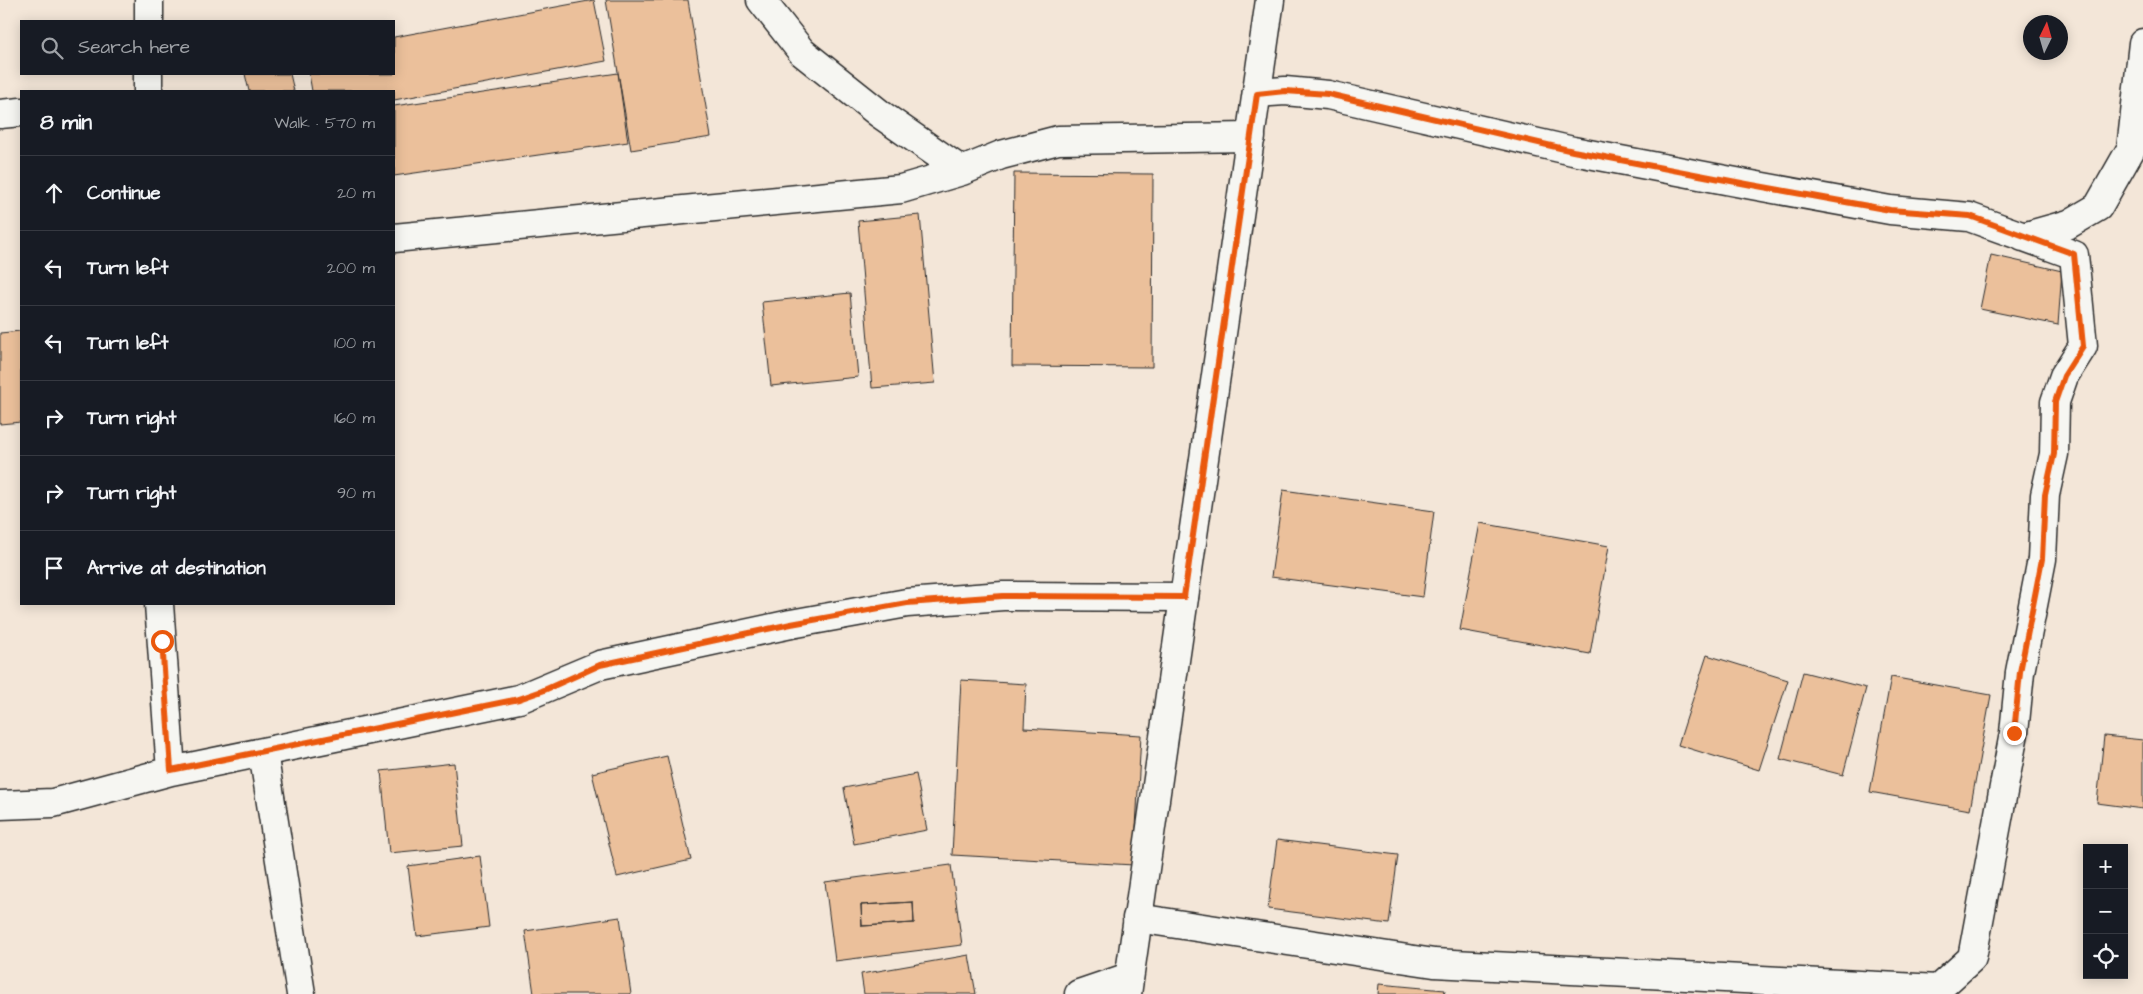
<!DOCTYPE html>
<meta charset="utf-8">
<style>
body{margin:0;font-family:"Architects Daughter",sans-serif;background:#242831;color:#f1f3f6}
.controls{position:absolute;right:15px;bottom:15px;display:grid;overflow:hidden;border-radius:0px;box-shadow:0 2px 12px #0003}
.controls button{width:45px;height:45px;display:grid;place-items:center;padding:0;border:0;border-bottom:1px solid #363941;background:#171b24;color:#f1f3f6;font:25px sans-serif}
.compass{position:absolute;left:2023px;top:15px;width:45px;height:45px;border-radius:50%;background:#171b24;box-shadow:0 2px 12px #0003;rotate:5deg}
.stop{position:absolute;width:15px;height:15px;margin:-11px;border:4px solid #ea580c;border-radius:50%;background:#fff}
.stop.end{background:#ea580c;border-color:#fff;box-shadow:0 1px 5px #0008}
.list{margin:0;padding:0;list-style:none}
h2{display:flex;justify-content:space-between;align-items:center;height:65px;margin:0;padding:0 20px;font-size:21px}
h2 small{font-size:16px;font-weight:400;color:#9ea1a6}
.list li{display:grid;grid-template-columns:32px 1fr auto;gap:15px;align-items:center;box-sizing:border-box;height:75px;padding:0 20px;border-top:1px solid #363941}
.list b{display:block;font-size:19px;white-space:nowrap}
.list em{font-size:16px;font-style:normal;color:#9ea1a6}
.icon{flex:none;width:28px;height:28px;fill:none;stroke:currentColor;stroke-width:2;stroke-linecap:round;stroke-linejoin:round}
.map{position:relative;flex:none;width:2143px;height:994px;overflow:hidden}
.search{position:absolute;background:#171b24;box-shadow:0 2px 12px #0003;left:20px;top:20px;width:375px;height:55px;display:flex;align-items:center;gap:12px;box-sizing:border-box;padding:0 18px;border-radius:0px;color:#9ea1a6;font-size:19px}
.panel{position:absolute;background:#171b24;box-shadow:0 2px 12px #0003;left:20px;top:90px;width:375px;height:515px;border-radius:0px}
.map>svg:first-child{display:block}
</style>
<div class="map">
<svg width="2143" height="994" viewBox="0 0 2143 994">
<rect width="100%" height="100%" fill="#f3e6d8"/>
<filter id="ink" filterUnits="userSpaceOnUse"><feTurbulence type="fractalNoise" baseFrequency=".02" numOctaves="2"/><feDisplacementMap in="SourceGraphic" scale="10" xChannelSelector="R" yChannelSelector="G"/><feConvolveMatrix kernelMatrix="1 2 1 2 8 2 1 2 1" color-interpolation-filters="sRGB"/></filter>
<g filter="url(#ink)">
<path fill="#ebc09b" stroke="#2b2b2b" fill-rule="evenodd" d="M594 0 606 61 394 100V91H312L309 74H394V37Z
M606 0H688L711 137 631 150Z
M618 73 628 142 394 176V106Z
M245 74H290L294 91H249Z
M1014 173 1153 174 1152 367 1012 366Z
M920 215 935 383 872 388 858 221Z
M1991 255 2062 271 2058 325 1980 309Z
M850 293 858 377 771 386 762 302Z
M21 331V422L0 424V333Z
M1283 490 1434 511 1423 597 1271 577Z
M1480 523 1609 546 1590 654 1460 630Z
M1707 655 1788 680 1759 770 1678 745Z
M1803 672 1866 688 1843 775 1780 759Z
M1891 677 1991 695 1970 810 1870 792Z
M961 680 1026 684 1024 728 1141 735 1134 865 952 855Z
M2104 736 2143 740V809L2097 803Z
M667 756 691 860 617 877 592 773Z
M454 763 463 846 389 853 381 771Z
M916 774 927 830 854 844 844 788Z
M1277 840 1398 855 1389 924 1268 909Z
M480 856 489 927 417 936 408 866Z
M951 865 962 945 835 961 825 882ZM913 902 914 923 862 926 861 905Z
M913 902 914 923 862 926 861 905Z
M620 917 631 994H534L525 931Z
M969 955 976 994H864L861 974Z
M1379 984 1445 990 1444 994H1378Z"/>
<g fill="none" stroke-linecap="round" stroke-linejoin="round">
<g stroke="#2b2b2b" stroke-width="31">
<path id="minor" d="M761 0 802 52 880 114 962 171
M149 21V0
M148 91V74
M0 114 21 112
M2023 237 2069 224 2098 207 2131 149 2143 43
M394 238 901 189 962 171 1001 155 1058 140 1251 137
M159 604 171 771
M263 752 301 994
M0 805 53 803 171 771 519 699 600 665 791 624 907 603 1003 596 1184 597
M1137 918 1434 963 1938 989 1972 958 2014 733 2020 672 2042 559 2045 495 2054 454 2055 402 2064 376 2083 346 2074 255 1969 217 1890 210 1752 185 1573 151 1328 95 1285 91 1257 93
M1079 994 1129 977"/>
</g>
<g stroke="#2b2b2b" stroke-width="31">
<path id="tertiary" d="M1127 994 1270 0"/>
</g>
<use href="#minor" stroke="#f6f6f2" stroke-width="28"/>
<use href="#tertiary" stroke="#f6f6f2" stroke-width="28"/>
</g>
</g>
<g fill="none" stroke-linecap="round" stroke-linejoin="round" filter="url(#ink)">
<path stroke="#ea580c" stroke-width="6" d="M162 641 171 770 519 699 542 691 600 665 791 624 907 603 1003 596 1184 597 1257 94 1285 91 1328 94 1573 151 1752 185 1890 210 1970 216 2074 254 2083 346 2064 376 2055 402 2054 454 2045 495 2042 559 2020 672 2014 733"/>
</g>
</svg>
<div class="controls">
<button>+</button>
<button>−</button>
<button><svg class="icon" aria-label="locate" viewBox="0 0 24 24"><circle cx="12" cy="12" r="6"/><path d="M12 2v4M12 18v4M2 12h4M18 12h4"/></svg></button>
</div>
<svg class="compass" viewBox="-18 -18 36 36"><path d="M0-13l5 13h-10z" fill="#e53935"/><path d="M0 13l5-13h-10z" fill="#9ea1a6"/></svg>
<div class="stop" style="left:162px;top:641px"></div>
<div class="stop end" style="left:2014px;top:733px"></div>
<div class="search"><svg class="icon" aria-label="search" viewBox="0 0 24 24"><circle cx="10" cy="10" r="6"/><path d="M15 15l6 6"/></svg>Search here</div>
<section class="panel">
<h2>8 min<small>Walk · 570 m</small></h2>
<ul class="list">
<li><svg class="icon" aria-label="ahead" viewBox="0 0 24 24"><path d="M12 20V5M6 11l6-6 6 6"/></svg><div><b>Continue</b></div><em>20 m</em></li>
<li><svg class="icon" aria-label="left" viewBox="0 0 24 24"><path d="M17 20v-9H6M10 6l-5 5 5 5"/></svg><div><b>Turn left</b></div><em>200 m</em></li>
<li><svg class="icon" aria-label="left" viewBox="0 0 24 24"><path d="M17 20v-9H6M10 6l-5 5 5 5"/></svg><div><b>Turn left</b></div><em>100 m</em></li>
<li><svg class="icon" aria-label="right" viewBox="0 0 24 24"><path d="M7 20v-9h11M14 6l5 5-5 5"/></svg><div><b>Turn right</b></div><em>160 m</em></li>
<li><svg class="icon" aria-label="right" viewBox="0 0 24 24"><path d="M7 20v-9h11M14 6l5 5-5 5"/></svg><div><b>Turn right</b></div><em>90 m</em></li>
<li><svg class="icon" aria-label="arrive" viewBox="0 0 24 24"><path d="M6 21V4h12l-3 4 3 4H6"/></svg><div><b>Arrive at destination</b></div></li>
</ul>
</section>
</div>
